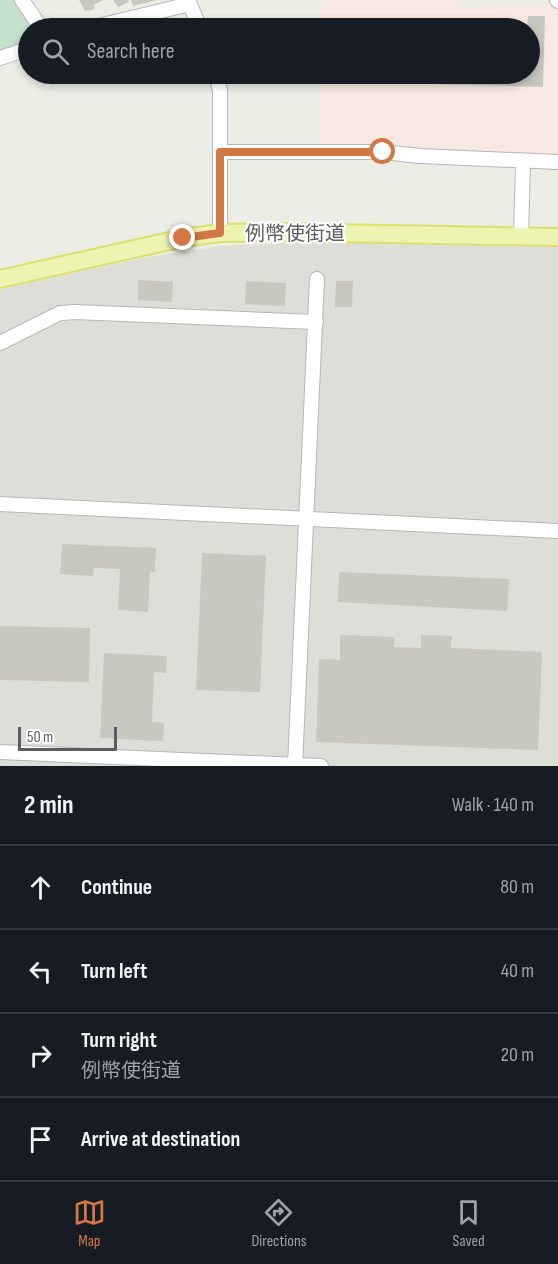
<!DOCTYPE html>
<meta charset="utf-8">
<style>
body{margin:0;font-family:"Sofia Sans Condensed","Noto Sans JP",sans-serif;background:#20242c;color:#f1f3f6}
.scale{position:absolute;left:18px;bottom:15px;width:99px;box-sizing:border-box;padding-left:6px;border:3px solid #5c5d63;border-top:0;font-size:16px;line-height:21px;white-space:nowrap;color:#5c5d63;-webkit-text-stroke:4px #fff;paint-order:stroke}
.stop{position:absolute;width:18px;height:18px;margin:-14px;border:4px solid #d37744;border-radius:50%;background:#fff}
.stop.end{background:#d37744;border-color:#fff;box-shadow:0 2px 6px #0008}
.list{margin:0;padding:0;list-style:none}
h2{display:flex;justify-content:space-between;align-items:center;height:78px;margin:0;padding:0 24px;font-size:26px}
h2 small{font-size:20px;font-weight:400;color:#9ea1a6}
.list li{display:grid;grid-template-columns:39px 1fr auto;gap:18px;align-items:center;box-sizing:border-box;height:84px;padding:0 24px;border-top:2px solid #363941}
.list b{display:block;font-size:22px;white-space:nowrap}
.list p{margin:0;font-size:20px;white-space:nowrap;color:#9ea1a6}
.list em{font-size:20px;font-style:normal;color:#9ea1a6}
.icon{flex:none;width:33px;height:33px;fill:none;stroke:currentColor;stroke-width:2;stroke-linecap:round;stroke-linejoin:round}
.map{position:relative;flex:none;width:558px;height:766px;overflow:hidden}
.search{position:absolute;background:#171b24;box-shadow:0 3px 9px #0003;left:18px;right:18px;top:18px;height:66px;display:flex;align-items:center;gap:15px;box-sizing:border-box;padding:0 21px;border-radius:33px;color:#9ea1a6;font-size:22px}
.sheet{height:414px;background:#171b24}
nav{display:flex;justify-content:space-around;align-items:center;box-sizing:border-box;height:84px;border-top:2px solid #363941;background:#171b24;font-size:16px;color:#9ea1a6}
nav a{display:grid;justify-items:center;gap:3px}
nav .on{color:#d37744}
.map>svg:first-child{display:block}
</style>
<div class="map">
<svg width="558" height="766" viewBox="0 0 558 766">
<rect width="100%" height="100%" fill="#ecede4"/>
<path fill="#deded8" d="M341 240 558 245V766H0V289L148 257 222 246Z"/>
<path fill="#f8eae2" d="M326 0H456L458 8 558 6V157L421 151 420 148 321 146 320 74H530V28H319V7L327 6Z"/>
<path fill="#c4e1cc" d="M0 0H14L34 28H28V43L0 52Z"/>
<path fill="#c8c8c1" d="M79 0H103L94 5 95 9 85 11Z
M113 0H128L129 2 118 7Z
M131 0H157L133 6Z
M528 16H545L543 87 431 84V74H530V28H527Z
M332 22 380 23V28H332Z
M331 74H422V83L331 81Z
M138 280 173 282 172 302 138 300Z
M246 281 286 283 285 306 245 304Z
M336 281H353L352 307H335Z
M62 544 156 548 155 572H150L148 612 118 610 120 569 94 568 93 576 60 574Z
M202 553 266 556 260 692 196 690Z
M339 572 509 579 507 611 338 602Z
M0 626 90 628 89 682 0 680Z
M340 635 394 637V647L421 648V635L452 636 451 648 542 652 538 750 316 742 319 659 340 660Z
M104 653 167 656 166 673 154 672 152 722 164 723 163 741 100 738Z"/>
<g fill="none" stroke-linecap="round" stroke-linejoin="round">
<g stroke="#b6b7bc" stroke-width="16">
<path id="minor" d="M22 0 41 28
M188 0 200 28
M557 0 558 1
M90 28 190 4
M0 58 28 49
M216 74 220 91V233
M220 152H383L420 156 558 162
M521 236 523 161
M0 343 60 313 75 312 316 322
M0 504 558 531
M0 752 321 766
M295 766 317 279"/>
</g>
<g stroke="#dfdf6b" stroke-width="20">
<path id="major" d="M0 279 183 238 220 233 278 232 558 237"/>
</g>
<use href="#minor" stroke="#fff" stroke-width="14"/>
<use href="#major" stroke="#edf4b1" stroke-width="16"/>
</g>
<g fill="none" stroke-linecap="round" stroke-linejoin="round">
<path stroke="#d37744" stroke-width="8" d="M183 238 220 233V152H383"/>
</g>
<g text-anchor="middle" stroke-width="4.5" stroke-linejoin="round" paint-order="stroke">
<g font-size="20" fill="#5c5d63" stroke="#fff">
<text x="295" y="240">例幣使街道</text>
</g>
</g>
</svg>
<div class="scale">50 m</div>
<div class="stop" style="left:383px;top:152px"></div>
<div class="stop end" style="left:183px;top:238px"></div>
<div class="search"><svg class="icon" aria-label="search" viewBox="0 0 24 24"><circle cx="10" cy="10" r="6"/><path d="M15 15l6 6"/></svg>Search here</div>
</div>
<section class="sheet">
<h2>2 min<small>Walk · 140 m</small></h2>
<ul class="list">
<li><svg class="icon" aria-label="ahead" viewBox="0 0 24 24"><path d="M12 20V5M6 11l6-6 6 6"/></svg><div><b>Continue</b></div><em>80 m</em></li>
<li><svg class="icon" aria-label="left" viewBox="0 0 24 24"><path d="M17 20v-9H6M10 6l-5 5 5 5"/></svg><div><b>Turn left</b></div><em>40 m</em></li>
<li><svg class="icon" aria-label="right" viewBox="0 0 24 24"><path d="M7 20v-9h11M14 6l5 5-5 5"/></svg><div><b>Turn right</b><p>例幣使街道</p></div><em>20 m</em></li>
<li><svg class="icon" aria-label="arrive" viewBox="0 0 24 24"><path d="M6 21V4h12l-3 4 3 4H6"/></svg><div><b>Arrive at destination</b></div></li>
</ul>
</section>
<nav>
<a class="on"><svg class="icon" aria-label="map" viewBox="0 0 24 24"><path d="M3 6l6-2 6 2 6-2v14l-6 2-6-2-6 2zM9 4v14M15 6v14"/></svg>Map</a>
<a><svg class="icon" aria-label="directions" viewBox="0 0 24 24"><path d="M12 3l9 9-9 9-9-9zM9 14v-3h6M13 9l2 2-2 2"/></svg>Directions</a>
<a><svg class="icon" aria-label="saved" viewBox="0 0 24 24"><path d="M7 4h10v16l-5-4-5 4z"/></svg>Saved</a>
</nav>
